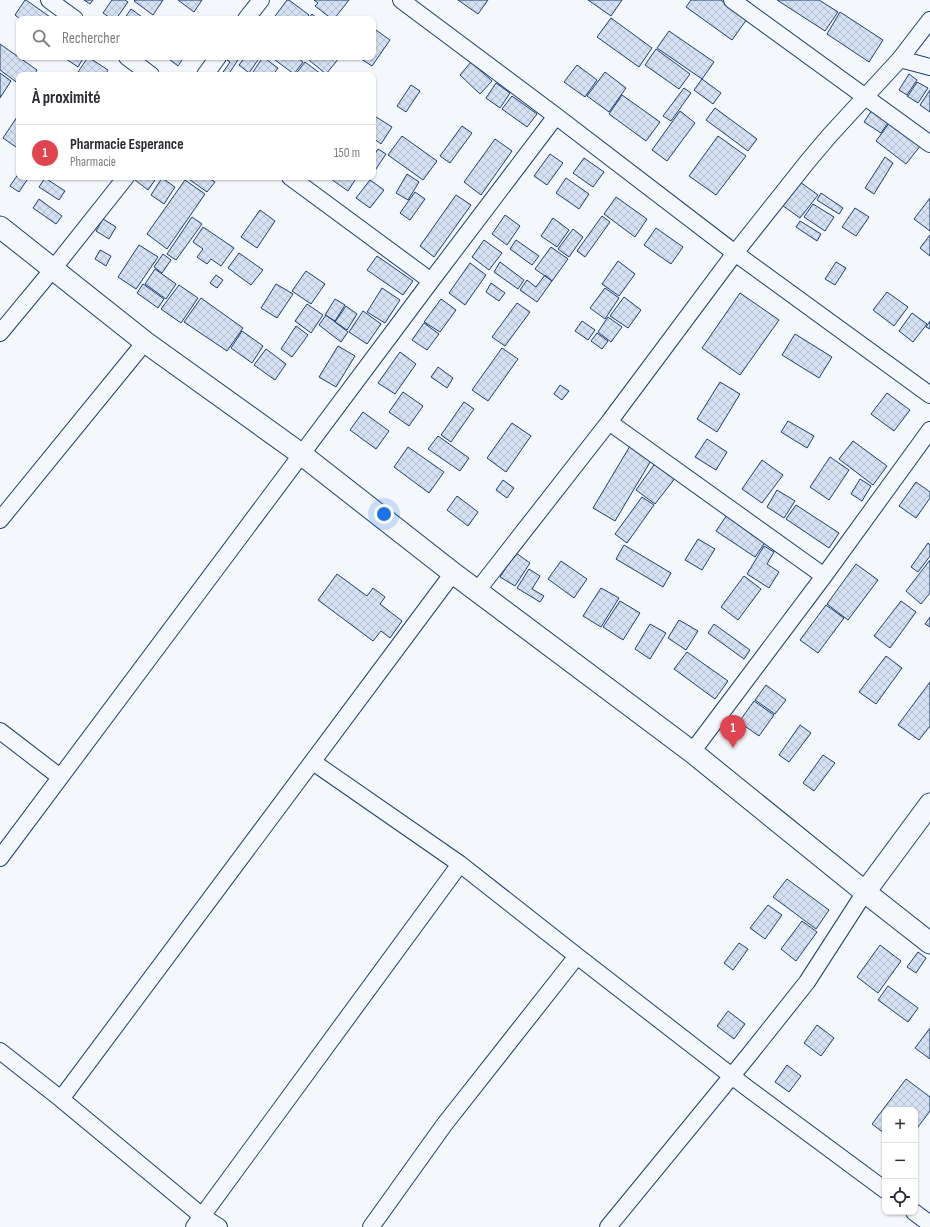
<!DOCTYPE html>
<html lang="fr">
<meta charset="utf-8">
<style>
body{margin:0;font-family:"Sofia Sans Condensed",sans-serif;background:#f7f7f7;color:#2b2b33}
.controls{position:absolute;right:12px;bottom:12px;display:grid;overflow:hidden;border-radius:8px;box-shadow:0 1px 3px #0004}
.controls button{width:36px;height:36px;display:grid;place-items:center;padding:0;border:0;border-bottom:1px solid #e1e1e2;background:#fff;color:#2b2b33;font:20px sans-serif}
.you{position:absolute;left:384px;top:514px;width:14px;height:14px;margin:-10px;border:3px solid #fff;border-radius:50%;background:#1a73e8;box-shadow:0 0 0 6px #1a73e833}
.badge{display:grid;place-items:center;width:26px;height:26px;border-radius:50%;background:#ea580c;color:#fff;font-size:13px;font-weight:700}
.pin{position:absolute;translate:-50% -33px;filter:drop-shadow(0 1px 2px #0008)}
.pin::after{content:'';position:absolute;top:21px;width:14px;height:12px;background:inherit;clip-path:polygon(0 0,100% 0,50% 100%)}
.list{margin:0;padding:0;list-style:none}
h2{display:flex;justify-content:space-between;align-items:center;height:52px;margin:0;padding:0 16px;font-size:17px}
h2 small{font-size:13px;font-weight:400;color:#7c7c81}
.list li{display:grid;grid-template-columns:26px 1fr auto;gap:12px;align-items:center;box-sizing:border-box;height:56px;padding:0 16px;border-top:1px solid #e1e1e2}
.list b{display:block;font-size:15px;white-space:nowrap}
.list p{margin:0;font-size:13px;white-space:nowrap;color:#7c7c81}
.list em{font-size:13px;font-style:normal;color:#7c7c81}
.icon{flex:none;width:22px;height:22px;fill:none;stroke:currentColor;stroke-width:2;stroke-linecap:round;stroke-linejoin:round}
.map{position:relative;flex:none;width:930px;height:1227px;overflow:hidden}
.search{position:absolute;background:#fff;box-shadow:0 1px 3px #0004;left:16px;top:16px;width:360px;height:44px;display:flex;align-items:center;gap:10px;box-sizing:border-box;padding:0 14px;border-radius:8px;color:#7c7c81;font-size:15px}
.panel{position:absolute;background:#fff;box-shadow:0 1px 3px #0004;left:16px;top:72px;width:360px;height:108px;border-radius:8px}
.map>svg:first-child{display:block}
</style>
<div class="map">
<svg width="930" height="1227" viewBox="0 0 930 1227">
<defs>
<pattern id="building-cross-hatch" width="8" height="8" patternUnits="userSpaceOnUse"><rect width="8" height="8" fill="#d5e0f0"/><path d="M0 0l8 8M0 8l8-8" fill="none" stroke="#b6c1d1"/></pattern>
</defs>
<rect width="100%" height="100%" fill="#f4f7fb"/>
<path fill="url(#building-cross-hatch)" stroke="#1d3f73" d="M25 0H26L53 19H20L15 15Z
M84 0H93L90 4Z
M112 0H125L128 2 116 19H112L103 13Z
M135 0H163L153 15 134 1Z
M178 0H202L194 12Z
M287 0H289L309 15 305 19H273Z
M314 0H349L334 19H332L315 6 318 3Z
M458 0H488L478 14Z
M588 0H622L611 16Z
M691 0H721L747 19 732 40 686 7Z
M777 0H819L838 12 825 31Z
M131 9 145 19H124Z
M840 12 883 40 869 62 827 34Z
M312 14 318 19H308Z
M611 18 652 48 639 67 597 37Z
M376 30 390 40 372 66 358 57H373V34Z
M669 31 714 62 702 79 657 48Z
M0 44 37 70 34 75H19V84L0 70Z
M656 49 690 74 679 89 645 65Z
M63 57H84L78 67Z
M88 57 108 70 105 75H76Z
M166 57H184L178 66Z
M229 57H234L238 60 228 75H221L230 62 227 60Z
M245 57H260L249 73 239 65Z
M263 57 278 68 273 75H251Z
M271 57H296L303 62 294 74Z
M311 57H340L326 74 309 60Z
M305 62 321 74 320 75H295Z
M471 62 492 81 480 94 460 75Z
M577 65 597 80 585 97 564 82Z
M605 72 626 88 609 112 587 96Z
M0 73 11 81 0 98Z
M909 74 917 80 907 95 899 90Z
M702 79 721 93 713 104 694 90Z
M917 82 928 88 918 103 907 96H908Z
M496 83 510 93 500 108 486 98Z
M411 85 420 91 406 112 397 106Z
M684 88 691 93 671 121 663 116Z
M930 90V112L920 105Z
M622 95 660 122 646 141 609 114Z
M512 96 537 114 527 127 502 109Z
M715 108 757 139 748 151 706 120Z
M872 110 889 121 881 133 864 122Z
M680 111 695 123 667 161 652 150Z
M19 114V149L3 138Z
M373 115 392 127 381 144 373 138Z
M890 122 921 145 906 164 876 141Z
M462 126 472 133 450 163 440 156Z
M402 136 437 161 423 180 388 155Z
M718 136 746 156 716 195 689 176Z
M495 139 512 151 481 195 464 182Z
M378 149 386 154 374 172 373 171V157Z
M550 154 563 163 547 185 534 176Z
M885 157 893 163 874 194 865 188Z
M584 158 604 172 593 187 573 173Z
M19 173V177H29L19 192 10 186Z
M407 174 419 182 408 200 396 193Z
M137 177H157L148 190 135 180Z
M186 177H207L215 182 207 192Z
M332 177H357L348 191 331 179Z
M45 178 65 191 59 200 39 187Z
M162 178 175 187 164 204 151 195Z
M566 178 589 194 579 209 556 193Z
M185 180 205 194 167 249 147 234Z
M370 180 384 190 370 208 356 198Z
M800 182 818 195 800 218 782 205Z
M415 192 425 199 410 220 400 213Z
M821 193 843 208 839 214 817 200Z
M456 195 471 205 434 257 420 246Z
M616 197 647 219 635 237 604 214Z
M930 198V231L914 219Z
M39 199 62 216 56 224 33 208Z
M813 204 834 217 825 231 804 217Z
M855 208 869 217 856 236 842 227Z
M260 210 275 221 257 248 241 237Z
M505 215 520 226 507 245 492 234Z
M602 216 610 222 585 257 577 251Z
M192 217 202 224 176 260 167 254Z
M553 218 569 230 557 247 541 236Z
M103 219 116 227 109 239 96 231Z
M800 221 821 234 817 241 796 227Z
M203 227 234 248 221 266 211 259 207 264 197 257 203 249 193 242Z
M656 228 683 247 671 264 644 245Z
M573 229 583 237 569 257 558 249Z
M930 235V256L920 248Z
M484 240 502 253 489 270 472 257Z
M516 240 539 256 532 265 510 249Z
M139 245 158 257 136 289 118 277Z
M551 247 568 259 552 281 535 269Z
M100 250 111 256 106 266 95 259Z
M239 253 263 270 251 285 228 268Z
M163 254 171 260 162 273 154 267Z
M377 256 413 281 403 295 367 270Z
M618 261 635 274 619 296 602 284Z
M500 262 524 280 518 289 494 272Z
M836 262 846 268 835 285 825 279Z
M470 263 486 275 465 305 449 293Z
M155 269 176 284 166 299 145 284Z
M306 271 325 284 311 304 292 291Z
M216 275 223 280 217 288 210 283Z
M545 275 552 281 537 302 520 290 527 280 536 287Z
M491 283 505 293 499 301 486 292Z
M143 284 164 299 158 308 137 293Z
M276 284 293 294 277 318 261 308Z
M179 285 198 298 181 323 161 309Z
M382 288 400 300 385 323 367 312Z
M605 288 619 298 605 319 590 308Z
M887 292 908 307 894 326 873 310Z
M740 293 779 320 740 375 702 348Z
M624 297 641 310 628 328 610 316Z
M201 298 243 328 227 351 184 322Z
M335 299 345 305 335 321 325 315Z
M441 299 456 310 440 332 424 322Z
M517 303 530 312 505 346 492 337Z
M307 304 323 315 311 333 295 321Z
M346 306 357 314 347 330 335 322Z
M363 311 381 324 367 344 349 332Z
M912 313 927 324 913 342 899 331Z
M326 315 348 332 341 342 319 325Z
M608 317 622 327 611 342 598 332Z
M582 321 595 330 588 340 575 331Z
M930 321V329L926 327Z
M424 323 439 334 427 350 412 340Z
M296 326 308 335 292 357 281 349Z
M242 331 263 346 252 363 231 348Z
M597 333 608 341 602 349 591 341Z
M795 334 832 357 819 378 782 355Z
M338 346 355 356 336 387 319 377Z
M502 348 518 359 488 401 472 390Z
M266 349 286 364 275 380 254 365Z
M400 352 416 364 395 394 378 383Z
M438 367 453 378 447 388 431 377Z
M720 382 740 394 717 432 697 419Z
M560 385 569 391 562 400 554 394Z
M403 392 423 406 409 426 389 412Z
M887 393 910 410 894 431 871 414Z
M464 402 474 409 451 442 441 435Z
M363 412 389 431 376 449 350 430Z
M788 421 814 436 807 448 781 432Z
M512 423 531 436 506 472 487 458Z
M438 436 469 458 460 471 428 449Z
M707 439 727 452 716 470 695 457Z
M853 441 887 466 873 485 839 459Z
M630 446 652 459 615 521 593 508Z
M408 447 444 472 429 493 394 467Z
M830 457 849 470 829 500 810 487Z
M762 460 783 475 762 503 742 489Z
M656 462 676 477 655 504 636 490Z
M860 479 871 486 862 501 851 494Z
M503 480 514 488 507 498 496 490Z
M916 482 930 492V498L916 518 899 506Z
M777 490 795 501 784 518 767 507Z
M457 496 478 512 468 526 447 510Z
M642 497 654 505 627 543 615 534Z
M796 505 839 533 829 548 786 519Z
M727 515 766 541 755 557 716 531Z
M698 539 715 549 702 570 685 560Z
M928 543 930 545V556L918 572 911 567Z
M624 545 671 573 663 587 616 559Z
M764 546 774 552 767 564 779 572 769 588 747 574Z
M516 553 530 563 515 586 500 577Z
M930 560V593L921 604 906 591Z
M561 561 587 579 574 598 548 579Z
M856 564 878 580 848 620 827 604Z
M529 569 540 576 532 589 544 596 540 602 517 588Z
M337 574 367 596 373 588 385 597 380 604 402 621 390 638 381 631 373 641 318 600Z
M744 576 761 589 738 620 721 607Z
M601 588 619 598 601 627 583 616Z
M620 601 640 613 623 640 603 627Z
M901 601 916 612 890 648 874 636Z
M826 605 844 618 818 653 800 640Z
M930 617V627L925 624Z
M679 620 698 631 686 650 668 638Z
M650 624 666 633 650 659 635 649Z
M714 624 750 650 744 659 708 633Z
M687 652 728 681 715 699 674 669Z
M886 656 902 668 876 704 859 692Z
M930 682V726L919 740 898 725Z
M766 685 786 700 775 714 755 700Z
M754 701 774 715 759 736 739 722Z
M800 725 811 733 789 762 779 755Z
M823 755 835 763 814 791 803 783Z
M787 879 829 910 816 929 773 897Z
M768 905 782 915 765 939 750 928Z
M802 921 817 932 796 961 781 949Z
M739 943 748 949 733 970 724 963Z
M880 945 901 961 878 993 857 977Z
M918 952 926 958 916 973 907 967Z
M888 986 918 1008 908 1022 878 1000Z
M728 1011 745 1024 734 1039 717 1026Z
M817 1025 834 1038 821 1056 804 1043Z
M930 1028V1059L915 1048Z
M787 1065 801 1076 789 1092 775 1082Z
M906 1079 930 1097V1111L915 1131V1110H885V1134L872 1124Z"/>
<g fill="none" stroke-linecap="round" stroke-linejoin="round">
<g stroke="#1d3f73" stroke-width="18">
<path id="minor" d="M49 0 75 19
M401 0 556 116 735 253 930 395
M732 0 930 144
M246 19 261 0
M127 57 151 75
M900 59 930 67
M205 75 218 57
M290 177 431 281
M0 333 53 269 126 177
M609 422 824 576
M0 520 145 342
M477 591 609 422 735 253 808 161 830 135 900 59 930 20
M0 731 60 777
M692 752 824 576 930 430
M313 762 460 864 577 956 746 1087 885 1190
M0 858 431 281 556 116
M0 1051 61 1099 202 1216 219 1227
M61 1099 453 573
M914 1212 930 1224
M194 1227 460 864
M371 1227 444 1125 577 956
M608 1227 749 1055 807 982 865 892"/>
</g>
<g stroke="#1d3f73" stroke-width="23">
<path id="tertiary" d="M0 227 145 342 301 454 453 573 692 752 865 892 930 943
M865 892 930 804"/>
</g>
<use href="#minor" stroke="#f4f7fb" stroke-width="16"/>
<use href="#tertiary" stroke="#f4f7fb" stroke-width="21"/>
</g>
</svg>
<div class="controls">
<button>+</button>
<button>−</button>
<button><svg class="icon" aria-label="locate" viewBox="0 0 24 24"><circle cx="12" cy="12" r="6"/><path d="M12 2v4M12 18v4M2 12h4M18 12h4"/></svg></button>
</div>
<div class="you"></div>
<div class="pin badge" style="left:733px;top:748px;background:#e0444e">1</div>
<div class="search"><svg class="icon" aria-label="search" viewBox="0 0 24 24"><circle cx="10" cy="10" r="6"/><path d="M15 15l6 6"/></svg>Rechercher</div>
<section class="panel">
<h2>À proximité<small></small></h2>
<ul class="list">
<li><span class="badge" style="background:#e0444e">1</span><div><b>Pharmacie Esperance</b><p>Pharmacie</p></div><em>150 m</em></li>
</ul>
</section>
</div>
